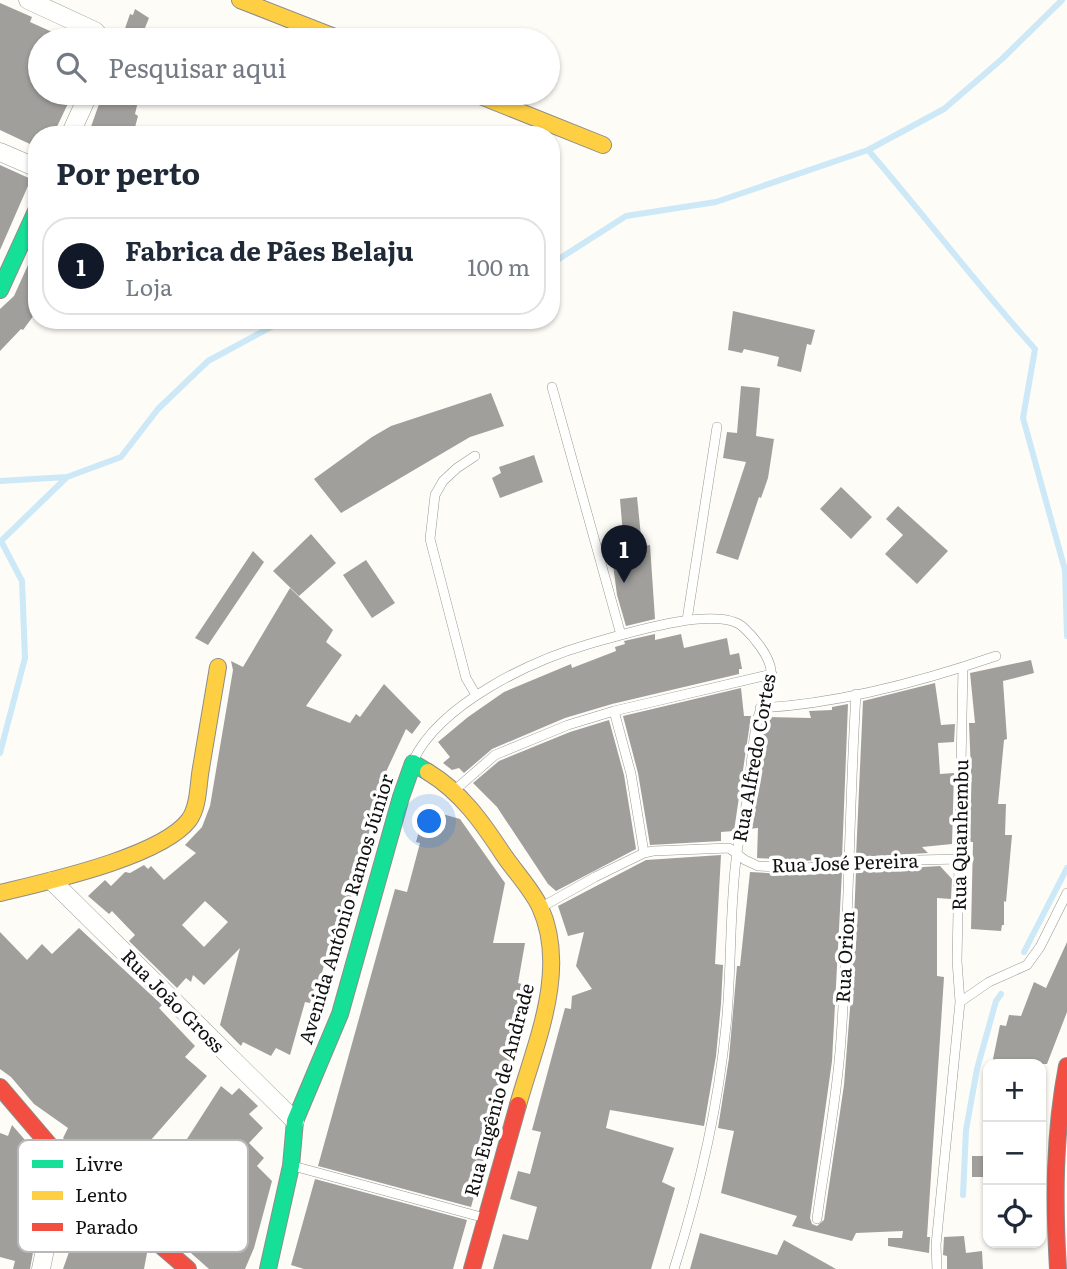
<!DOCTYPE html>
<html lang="pt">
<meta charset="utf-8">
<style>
body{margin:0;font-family:Literata,serif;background:#f2f2f3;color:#1f2937}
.controls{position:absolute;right:21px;bottom:21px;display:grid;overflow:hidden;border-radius:14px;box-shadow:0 2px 5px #0004}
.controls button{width:63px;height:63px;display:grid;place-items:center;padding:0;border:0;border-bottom:2px solid #e0e1e3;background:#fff;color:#1f2937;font:35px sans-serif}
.you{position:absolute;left:430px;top:822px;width:24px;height:24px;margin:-18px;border:5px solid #fff;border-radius:50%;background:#1a73e8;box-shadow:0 0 0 10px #1a73e833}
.badge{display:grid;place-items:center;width:46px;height:46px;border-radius:50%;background:#111827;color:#fff;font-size:23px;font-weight:700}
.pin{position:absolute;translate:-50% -58px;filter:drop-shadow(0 2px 4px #0008)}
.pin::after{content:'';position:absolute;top:37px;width:24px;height:21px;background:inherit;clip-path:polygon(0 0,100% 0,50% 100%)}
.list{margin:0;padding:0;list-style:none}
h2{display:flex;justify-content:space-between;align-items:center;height:91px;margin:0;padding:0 28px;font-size:30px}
h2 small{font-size:23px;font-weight:400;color:#747a83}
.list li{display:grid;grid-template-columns:46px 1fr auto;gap:21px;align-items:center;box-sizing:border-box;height:98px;margin:0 14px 14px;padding:0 14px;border:2px solid #e0e1e3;border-radius:28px}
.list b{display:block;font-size:26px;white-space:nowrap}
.list p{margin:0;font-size:23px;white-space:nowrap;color:#747a83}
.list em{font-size:23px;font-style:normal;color:#747a83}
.icon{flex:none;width:38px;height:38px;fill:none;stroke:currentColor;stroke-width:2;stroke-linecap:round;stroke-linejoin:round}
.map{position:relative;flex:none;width:1067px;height:1269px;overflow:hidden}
.search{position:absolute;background:#fff;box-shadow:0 2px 5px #0004;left:28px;top:28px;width:532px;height:77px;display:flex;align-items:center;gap:18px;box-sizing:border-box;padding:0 24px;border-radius:38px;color:#747a83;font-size:26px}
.panel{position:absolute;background:#fff;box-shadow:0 2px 5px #0004;left:28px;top:126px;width:532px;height:203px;border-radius:28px}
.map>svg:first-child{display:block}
</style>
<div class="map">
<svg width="1067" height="1269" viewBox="0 0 1067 1269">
<rect width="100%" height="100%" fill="#fdfcf7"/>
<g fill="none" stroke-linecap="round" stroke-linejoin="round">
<path stroke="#cde8f7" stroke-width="6" d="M868 150C925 216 977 285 1035 349L1023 418 1065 570 1067 636
M551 264 626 216 716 202 868 150 944 109 1002 59 1062 0
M0 481 67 477
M0 753 25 658 22 581 1 541 67 477 121 457 158 409 208 361 284 320
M1024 952 1067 868
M963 1195 966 1130 977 1069 996 1001 1001 994"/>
</g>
<path fill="#a19f9c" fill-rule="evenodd" d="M0 3 32 17 30 22 70 40H40V93H73L53 135H36L32 145 0 130Z
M135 9 149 18 140 40H121L130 14 133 15Z
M103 93H140L135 114 138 116 133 135H88Z
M0 165 31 179 0 250Z
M37 245V311L23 330 21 329 0 351V309L14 296Z
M733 311 815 330 811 345 807 344 801 372 777 366 779 357 744 349 742 353 728 350Z
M741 386 760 388 756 436 774 439 768 478 761 498 759 497 738 560 716 553 746 462 723 458 727 432 737 433Z
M491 393 504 426 470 437 341 513 314 479 372 437 391 426Z
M534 455 543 482 500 498 492 478 501 473 499 467Z
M841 487 872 517 851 539 820 509Z
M637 497 642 546 650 545 655 619 626 626 617 595 611 549 624 547 620 499Z
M898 506 948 551 917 584 885 554 903 535 886 519Z
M311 534 336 563 299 596 273 571Z
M253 551 264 562 208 645 195 638Z
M366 560 395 603 372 618 343 575Z
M290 588 333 630 326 642 342 655 306 706 350 723 356 714 360 717 384 684 421 722 412 734 406 729 385 774 333 964 325 962 317 990 314 989 310 1003 305 1002 290 1055 276 1048 271 1056 243 1042 241 1046 220 1025 240 948 204 985 193 975 191 982 186 978 177 988 129 941 135 935 112 911 109 914 88 896 105 880 111 886 125 872 130 873 144 865 148 869 151 866 164 880 196 853 185 845 202 827 210 806 233 670 231 661 243 667ZM205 901 228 922 204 947 182 925Z
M655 634V640L681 634 684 648 727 638 730 655 739 653 742 669H739V674L612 704 565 718 492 749 464 773 459 768 452 770 443 763 450 757 438 742 468 717 504 692 571 664 572 668 616 651 615 647 625 644 624 641Z
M1031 660 1034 673 1003 681 1007 739 1004 740 998 804H1006L1005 835H1012L1006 902 1004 901V925H1002L1001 931 971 929 973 842H966L968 773 971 772 969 723H975L970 673Z
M935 683 941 725 955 724 954 742 938 743 940 774 954 773 952 844 922 847 928 853 856 857 863 701Z
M741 688 744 716H751L734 831 721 832V841L650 845 638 773 623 716Z
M848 704 842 858 804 861 757 858 758 828 748 829 766 717 811 718 809 711 832 710V707Z
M609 720 624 775 636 849 556 891 548 884 497 807 473 783 499 761 570 732Z
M425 809 460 819 505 883 493 943H525L518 983 533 987 471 1207 318 1166 395 889 407 892 420 843 416 842Z
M721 855 715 964 723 965 721 1004 716 1056 704 1126 610 1110 606 1128 674 1148 662 1182 675 1188 651 1269H493L503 1234 528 1240 537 1207 510 1199 518 1171 530 1174 541 1132 532 1130 565 1008 571 1009 572 996 592 989 576 966 584 932 568 936 558 906 646 860Z
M940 866 952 879 951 899 937 898V976L944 977 927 1237H930L929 1253 888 1246V1238H902L903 1231 856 1233 852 1241 792 1226 797 1216 721 1193 734 1131 718 1128 729 1058 737 966H740L750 872 804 875 842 872 832 1061 810 1218 812 1224 817 1226 824 1220 844 1085 851 996 856 871Z
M79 928 162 1005 159 1008 195 1046 185 1057 207 1076 136 1157 160 1181 221 1086 232 1095 239 1088 258 1106 249 1114 263 1128 249 1143 264 1158 257 1166 272 1181 254 1248 245 1269H209L132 1201 137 1193 112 1168 106 1177 63 1138 68 1128 34 1104 11 1077 0 1069V932L27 960 42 944 52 954Z
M1067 942V1012L1047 1064H992L1000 1025 1006 1026 1009 1015 1021 1016 1034 982 1046 988Z
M12 1125 32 1148 26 1164 38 1171 27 1200 35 1204 28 1221 38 1225 30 1269H13L15 1261 0 1257V1133L8 1136Z
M972 1156H988V1177H972Z
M315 1179 467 1220 453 1269H304L291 1265Z
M87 1201 147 1253 144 1269H63Z
M700 1233 777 1255 784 1240 836 1269H690Z
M964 1236 966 1253 982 1251 983 1269H947V1256L943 1255 944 1237Z"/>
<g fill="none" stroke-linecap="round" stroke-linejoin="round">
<g stroke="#979795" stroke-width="10">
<path id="lane" d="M552 387 621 635
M475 456 457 468 443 481 435 495 430 539 466 678 476 695
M687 620 717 427
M760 708C837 704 923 681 996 656
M614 711 631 774 644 853
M413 761C440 704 530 661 589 644 621 635 717 604 743 627 753 636 770 656 771 671 773 684 760 707 757 721 752 745 751 770 748 795 745 814 740 833 737 852 729 909 732 969 726 1026 718 1109 699 1190 674 1269
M456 789 495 755 568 725 614 711 772 674
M540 908 595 877 644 853 653 851 729 848 745 860 758 866 804 868 918 860 960 859
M960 1002 989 982 1027 965 1040 947 1067 893
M293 1166 485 1218
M817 1219C825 1159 837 1100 841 1039 849 924 849 809 856 694
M937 1269 936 1245 960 1002 957 961 963 667"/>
</g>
<g stroke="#979795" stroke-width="19">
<path id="street" d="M28 0 95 31 103 40
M70 135 89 93
M0 152 37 168
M52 881 295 1121
M41 1269 63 1161"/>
</g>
<g stroke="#8e8d8b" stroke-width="18">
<path id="fast" d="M0 290 37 209
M268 1269 291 1166 295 1121 340 1014 401 797 413 763 428 772"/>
</g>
<g stroke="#8e8d8b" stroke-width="18">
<path id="slow" d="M240 0 342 40
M473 93 603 145
M428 772C461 792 482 822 503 854 515 872 531 888 540 907 569 970 535 1044 518 1105
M0 893C45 882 161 857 189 820 199 806 198 784 201 768 207 734 212 701 218 667"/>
</g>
<g stroke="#8e8d8b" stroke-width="18">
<path id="jam" d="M0 1087 63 1161 188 1269
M472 1269 518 1105
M1058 1269C1054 1201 1054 1133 1067 1066"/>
</g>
<use href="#lane" stroke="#fffffe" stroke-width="9"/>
<use href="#street" stroke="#fffffe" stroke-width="18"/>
<use href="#fast" stroke="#16e098" stroke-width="16"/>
<use href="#slow" stroke="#ffcf43" stroke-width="16"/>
<use href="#jam" stroke="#f24e42" stroke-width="16"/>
</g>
<g text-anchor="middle" stroke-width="7" stroke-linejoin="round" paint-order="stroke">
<g font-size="19" fill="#111" stroke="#fff">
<text transform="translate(754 758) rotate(-80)" y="7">Rua Alfredo Cortes</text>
<text transform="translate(960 835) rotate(-89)" y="7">Rua Quanhembu</text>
<text transform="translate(845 863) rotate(-2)" y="7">Rua José Pereira</text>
<text transform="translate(346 909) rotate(-73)" y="7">Avenida Antônio Ramos Júnior</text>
<text transform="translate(845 957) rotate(-87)" y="7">Rua Orion</text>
<text transform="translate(173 1001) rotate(45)" y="7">Rua João Gross</text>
<text transform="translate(499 1090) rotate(-75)" y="7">Rua Eugênio de Andrade</text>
</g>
</g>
<rect x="18" y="1140" width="230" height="112" rx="10" fill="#fff" stroke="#b8b8b8" stroke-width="2"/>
<rect x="32" y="1160" width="31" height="8" fill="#16e098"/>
<rect x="32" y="1191" width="31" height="9" fill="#ffcf43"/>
<rect x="32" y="1223" width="31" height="8" fill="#f24e42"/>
<g font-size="19" fill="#111">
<text x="75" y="1171">Livre</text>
<text x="75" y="1202">Lento</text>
<text x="75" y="1234">Parado</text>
</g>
</svg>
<div class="controls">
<button>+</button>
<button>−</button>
<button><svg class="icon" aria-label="locate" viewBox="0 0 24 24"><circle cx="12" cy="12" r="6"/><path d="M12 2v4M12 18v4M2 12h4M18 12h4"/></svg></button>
</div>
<div class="you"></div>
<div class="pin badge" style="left:624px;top:583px">1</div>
<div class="search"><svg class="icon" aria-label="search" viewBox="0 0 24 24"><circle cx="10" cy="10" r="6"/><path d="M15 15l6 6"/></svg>Pesquisar aqui</div>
<section class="panel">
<h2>Por perto<small></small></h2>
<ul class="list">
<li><span class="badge">1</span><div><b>Fabrica de Pães Belaju</b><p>Loja</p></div><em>100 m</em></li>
</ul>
</section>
</div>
